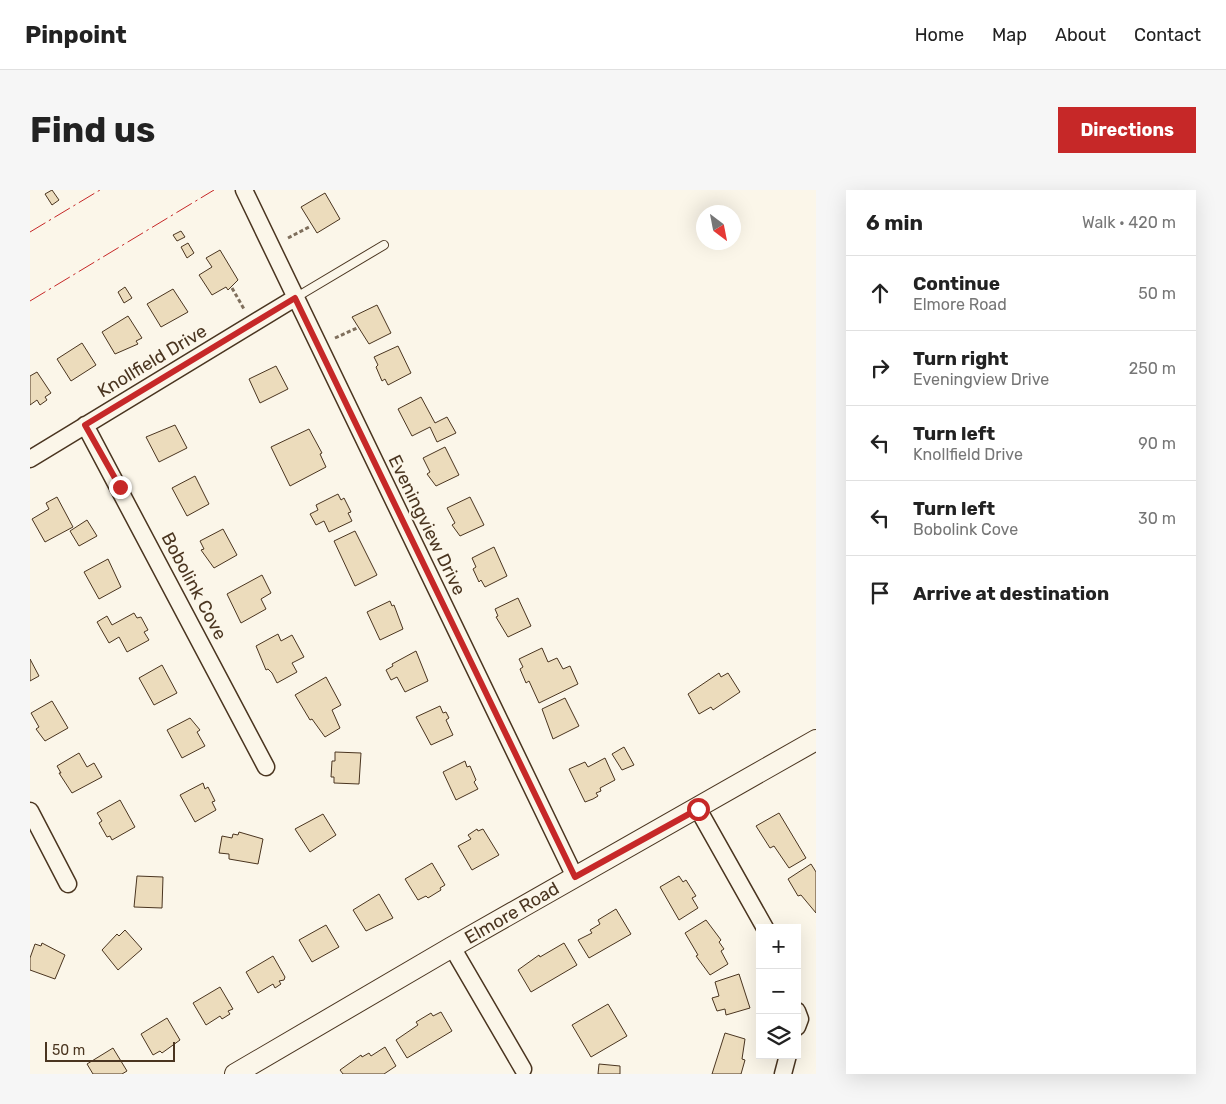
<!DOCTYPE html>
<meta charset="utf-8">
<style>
body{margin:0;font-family:Rubik,sans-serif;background:#f6f6f6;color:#222}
.controls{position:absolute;right:15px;bottom:15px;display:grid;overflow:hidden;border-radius:0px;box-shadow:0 5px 20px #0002}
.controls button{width:45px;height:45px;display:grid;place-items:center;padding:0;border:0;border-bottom:1px solid #e0e0e0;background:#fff;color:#222;font:25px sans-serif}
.compass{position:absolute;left:666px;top:15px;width:45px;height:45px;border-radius:50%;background:#fff;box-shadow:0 5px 20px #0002;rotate:148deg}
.scale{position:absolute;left:15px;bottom:12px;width:130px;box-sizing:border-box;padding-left:5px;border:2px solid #4a3520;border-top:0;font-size:14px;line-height:18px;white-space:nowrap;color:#4a3520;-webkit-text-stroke:4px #fbf6e9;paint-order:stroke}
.stop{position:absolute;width:15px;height:15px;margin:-11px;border:4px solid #c62828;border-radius:50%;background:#fff}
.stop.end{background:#c62828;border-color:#fff;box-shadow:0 1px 5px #0008}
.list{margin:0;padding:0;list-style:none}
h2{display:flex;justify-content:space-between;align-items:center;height:65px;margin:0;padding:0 20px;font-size:21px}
h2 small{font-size:16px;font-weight:400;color:#767676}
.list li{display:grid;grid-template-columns:32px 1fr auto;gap:15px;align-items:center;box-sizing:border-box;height:75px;padding:0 20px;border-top:1px solid #e0e0e0}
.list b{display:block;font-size:19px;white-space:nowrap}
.list p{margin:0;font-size:16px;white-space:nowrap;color:#767676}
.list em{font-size:16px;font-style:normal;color:#767676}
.icon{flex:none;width:28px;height:28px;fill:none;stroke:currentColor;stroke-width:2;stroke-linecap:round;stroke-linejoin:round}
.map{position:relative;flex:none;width:786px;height:884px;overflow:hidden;border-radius:0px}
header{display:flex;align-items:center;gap:30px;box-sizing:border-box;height:70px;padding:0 25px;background:#fff;border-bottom:1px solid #e0e0e0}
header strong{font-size:24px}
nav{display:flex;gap:28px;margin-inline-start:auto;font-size:18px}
.intro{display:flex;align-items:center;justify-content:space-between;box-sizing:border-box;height:120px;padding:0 30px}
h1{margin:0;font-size:35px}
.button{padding:12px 22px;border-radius:0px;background:#c62828;color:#fff;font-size:18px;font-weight:700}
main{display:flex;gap:30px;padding:0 30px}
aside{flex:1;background:#fff;border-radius:0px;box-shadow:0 5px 20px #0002}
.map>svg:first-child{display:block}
</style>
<header>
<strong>Pinpoint</strong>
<nav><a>Home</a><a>Map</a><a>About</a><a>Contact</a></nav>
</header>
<div class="intro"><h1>Find us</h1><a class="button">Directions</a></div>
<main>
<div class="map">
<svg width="786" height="884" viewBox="0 0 786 884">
<rect width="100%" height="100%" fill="#fbf6e9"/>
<path fill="#ecdcbc" stroke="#4a3520" d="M22 0 29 10 22 15 15 4Z
M295 3 310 29 287 43 271 17Z
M151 41 155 47 147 51 143 45Z
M158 53 164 63 157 68 151 57Z
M190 60 208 90 198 100 196 97 182 105 169 85 182 77 176 68Z
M95 97 102 108 94 113 88 102Z
M143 99 158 122 131 137 117 114Z
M347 115 361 143 339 154 322 127Z
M98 126 112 148 106 151 108 154 85 164 72 142Z
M52 153 66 175 41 191 27 169Z
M368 156 381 183 358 195 355 189 352 191 346 177 348 175 344 167Z
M246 176 258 199 230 213 219 189Z
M7 182 21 203 15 207 17 210 10 215 7 210 0 215V186Z
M391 207 405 233 417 227 426 243 407 252 400 237 382 246 368 219Z
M145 235 157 258 129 272 116 247Z
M279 239 292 263 290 264 296 277 260 296 241 257Z
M415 257 429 285 406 296 397 284 400 282 393 268Z
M165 286 179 314 157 326 142 298Z
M308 304 311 310 314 308 321 322 318 323 322 331 299 342 294 331 286 335 280 324 288 320 286 315Z
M27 307 43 337 15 352 2 329 19 319 16 313Z
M440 307 454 335 430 346 422 335 425 333 417 318Z
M57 330 67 346 49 356 40 341Z
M193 339 207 365 184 378 171 360 174 359 170 351Z
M325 341 347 385 325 396 304 351Z
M464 357 477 386 455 397 451 390 449 392 443 379 446 377 442 368Z
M78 369 91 397 69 409 54 382Z
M232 385 241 403 231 409 236 419 211 433 197 404Z
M488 408 501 436 478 447 466 427 468 426 465 419Z
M360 411 362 416 364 415 373 439 350 450 337 422Z
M104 423 107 428 111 427 118 440 114 442 119 450 97 462 89 447 79 453 67 432 77 426 82 435Z
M248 444 251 451 262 445 274 467 262 473 267 482 247 493 242 483 238 479 236 480 226 456Z
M512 458 518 472 527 468 533 479 540 476 548 494 509 513 499 491 496 493 490 479 493 477 489 469Z
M386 461 398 491 375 502 367 487 361 490 356 480 363 476 362 474Z
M0 469 9 486 0 491Z
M132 475 147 503 124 515 109 488Z
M689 483 691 487 698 483 710 502 683 520 681 517 669 524 658 504Z
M296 487 311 515 302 520 310 538 295 547 282 529 280 530 265 505Z
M535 508 549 536 523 549 512 519Z
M22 511 38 538 15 551 6 539 9 537 1 523Z
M410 516 413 523 416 522 419 528 416 530 423 545 401 555 386 527Z
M160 528 170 540 167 542 175 556 152 568 137 540Z
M594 557 604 575 592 580 582 564Z
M305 562 331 563 329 594 304 593V587H301L302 571H305Z
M49 563 57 577 64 573 72 587 42 603 29 583H31L27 576Z
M575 568 585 590 570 598 571 601 566 603 568 606 563 609 555 612 539 579 555 572 558 577Z
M435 571 437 577 440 576 446 590 444 592 448 599 426 610 413 582Z
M173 593 175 599 178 597 185 611 182 612 186 620 165 632 150 605Z
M90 610 105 637 82 650 80 646 77 647 69 633 72 631 67 623Z
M749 623 776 668 759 678 744 656 740 658 726 636Z
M293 624 306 645 280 662 265 639Z
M447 639 448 641 453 639 469 665 442 680 428 656 441 649 438 645Z
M209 642 233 649 228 674 199 669V664L189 663 192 646 202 648 203 644 208 645Z
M402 673 415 695 410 698 411 700 398 708 396 706 388 710 375 689Z
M781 674 786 682V723L771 705 768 706 758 689Z
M107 686 133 687 132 718 104 717Z
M649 686 653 692 656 690 666 706 662 708 668 718 649 730 630 697Z
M349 704 363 728 336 741 323 720Z
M586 719 601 744 559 768 548 750 562 743 560 740 570 734 568 730Z
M676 730 691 750 689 752 694 759 691 761 698 774 680 785 666 766 668 765 655 743Z
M296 735 309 757 282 772 269 750Z
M95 740 112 759 88 780 72 760 87 744 89 746Z
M12 753 35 765 25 789 0 780V768L5 754 11 756Z
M534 753 547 775 501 802 488 780 509 765 510 767Z
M243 766 255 787 254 790 249 791 251 794 245 798 243 794 228 803 216 782Z
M709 784 720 818 696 825 695 819 687 821 682 808 689 806 685 792Z
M190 797 203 819 198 821 200 824 192 829 190 826 187 828 176 835 163 813Z
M578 814 597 846 561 867 542 835Z
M411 822 422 841 377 868 366 850 388 835 386 832 401 823 403 826Z
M137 828 150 850 132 863 130 861 123 865 111 844Z
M695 843 715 849 712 869 715 870 711 884H682Z
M355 857 366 876 354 884H313L310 880 331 865 332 867 339 863 341 866Z
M83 858 97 881 92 884H63L57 874Z
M569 874 590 876V884H568Z"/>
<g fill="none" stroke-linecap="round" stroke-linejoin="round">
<g stroke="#4a3520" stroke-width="10">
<path id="service" d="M265 108 354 55"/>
</g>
<g stroke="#4a3520" stroke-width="19">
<path id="minor" d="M214 0 545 687
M55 235 236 577
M0 269 265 108
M668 619 735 738
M0 621 38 694
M422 757 493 879
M767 821 770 829 767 837
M753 884 758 865"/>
</g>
<g stroke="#4a3520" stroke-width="22">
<path id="tertiary" d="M205 884 422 757 786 550"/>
</g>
<path stroke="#7f6f5c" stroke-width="3" stroke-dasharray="4 2.5" stroke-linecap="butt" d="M258 48 281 36
M202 98 214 119
M305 148 327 138"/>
<use href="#service" stroke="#fbf6e9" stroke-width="8"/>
<use href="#minor" stroke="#fbf6e9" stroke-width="16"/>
<use href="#tertiary" stroke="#fbf6e9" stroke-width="20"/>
<path stroke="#c62828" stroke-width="1" stroke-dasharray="18 4 2.5 4" stroke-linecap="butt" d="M0 42 70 0
M0 111 184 0"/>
</g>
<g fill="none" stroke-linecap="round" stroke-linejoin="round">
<path stroke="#c62828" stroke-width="6" d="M90 297 55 235 265 108 545 687 668 619"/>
</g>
<g text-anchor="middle" stroke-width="4" stroke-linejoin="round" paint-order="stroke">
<g font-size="18" fill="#4a3520" stroke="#fbf6e9">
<text transform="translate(122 171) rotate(-31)" y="6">Knollfield Drive</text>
<text transform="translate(397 335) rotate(64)" y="6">Eveningview Drive</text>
<text transform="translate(164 396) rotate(62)" y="6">Bobolink Cove</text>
<text transform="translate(482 723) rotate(-30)" y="6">Elmore Road</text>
</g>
</g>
</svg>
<div class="controls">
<button>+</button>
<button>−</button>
<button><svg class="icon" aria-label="layers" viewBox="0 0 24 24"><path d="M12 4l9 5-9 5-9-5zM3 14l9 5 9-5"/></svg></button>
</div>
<svg class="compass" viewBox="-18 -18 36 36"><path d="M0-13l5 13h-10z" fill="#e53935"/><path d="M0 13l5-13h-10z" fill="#767676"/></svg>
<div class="scale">50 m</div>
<div class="stop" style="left:668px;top:619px"></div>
<div class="stop end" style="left:90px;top:297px"></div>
</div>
<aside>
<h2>6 min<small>Walk · 420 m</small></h2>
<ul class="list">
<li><svg class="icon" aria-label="ahead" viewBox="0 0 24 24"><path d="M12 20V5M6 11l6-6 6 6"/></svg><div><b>Continue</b><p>Elmore Road</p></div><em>50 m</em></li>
<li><svg class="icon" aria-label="right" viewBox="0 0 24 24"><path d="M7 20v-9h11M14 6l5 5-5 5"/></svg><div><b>Turn right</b><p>Eveningview Drive</p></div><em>250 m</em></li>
<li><svg class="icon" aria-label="left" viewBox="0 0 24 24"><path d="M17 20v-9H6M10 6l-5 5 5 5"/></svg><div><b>Turn left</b><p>Knollfield Drive</p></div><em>90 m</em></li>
<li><svg class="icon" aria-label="left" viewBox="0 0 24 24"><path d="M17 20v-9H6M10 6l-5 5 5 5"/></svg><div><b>Turn left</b><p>Bobolink Cove</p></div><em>30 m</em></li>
<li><svg class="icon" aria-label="arrive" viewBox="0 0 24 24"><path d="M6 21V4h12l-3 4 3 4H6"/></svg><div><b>Arrive at destination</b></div></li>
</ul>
</aside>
</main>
